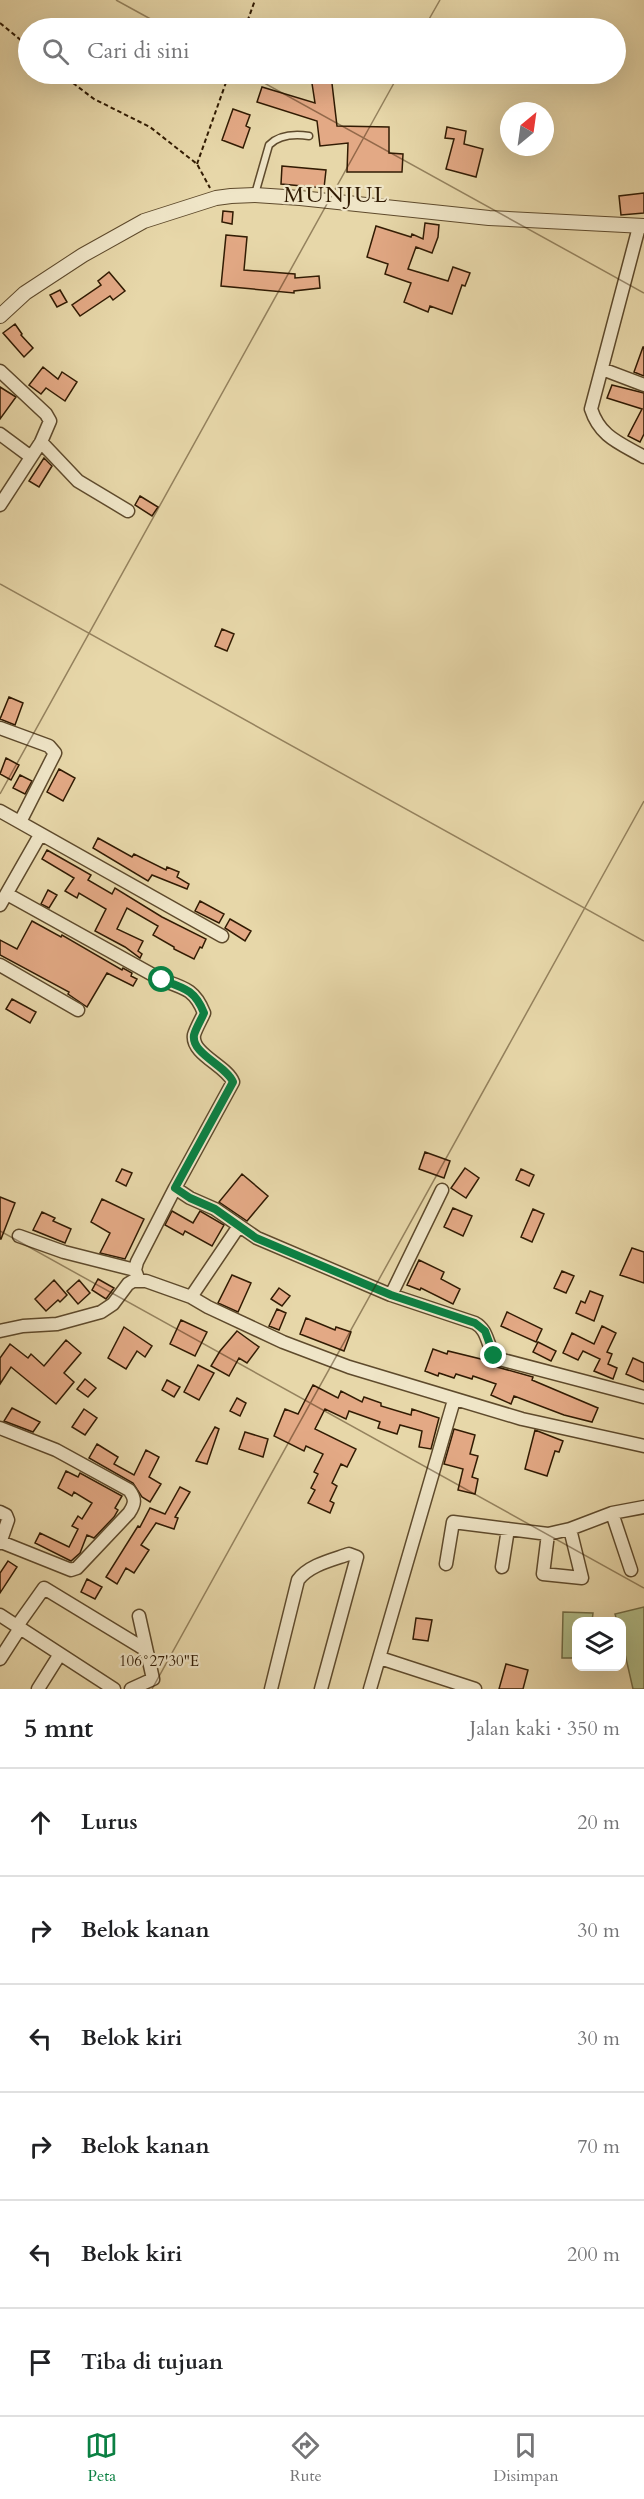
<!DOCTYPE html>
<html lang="id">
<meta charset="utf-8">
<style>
body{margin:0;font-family:Cardo,serif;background:#f6f6f6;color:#202124}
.controls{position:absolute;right:18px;bottom:18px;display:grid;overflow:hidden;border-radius:12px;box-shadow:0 6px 24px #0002}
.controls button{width:54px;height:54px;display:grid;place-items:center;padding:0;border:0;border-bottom:2px solid #e0e0e0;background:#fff;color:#202124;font:30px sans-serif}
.compass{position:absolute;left:500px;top:102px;width:54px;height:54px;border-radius:50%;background:#fff;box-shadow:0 6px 24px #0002;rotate:29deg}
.stop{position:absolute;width:18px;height:18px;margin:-14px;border:4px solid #0b8043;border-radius:50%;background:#fff}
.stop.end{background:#0b8043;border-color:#fff;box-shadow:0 2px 6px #0008}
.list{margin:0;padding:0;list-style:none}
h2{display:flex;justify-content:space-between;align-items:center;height:78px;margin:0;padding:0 24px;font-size:26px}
h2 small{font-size:20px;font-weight:400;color:#757577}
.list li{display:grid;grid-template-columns:39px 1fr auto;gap:18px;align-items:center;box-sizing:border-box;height:108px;padding:0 24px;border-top:2px solid #e0e0e0}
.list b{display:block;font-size:22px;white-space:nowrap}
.list em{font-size:20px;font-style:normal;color:#757577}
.icon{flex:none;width:33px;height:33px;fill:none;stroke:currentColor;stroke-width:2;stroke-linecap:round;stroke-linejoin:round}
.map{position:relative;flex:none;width:644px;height:1689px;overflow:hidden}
.search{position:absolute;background:#fff;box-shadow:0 6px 24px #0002;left:18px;right:18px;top:18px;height:66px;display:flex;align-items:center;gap:15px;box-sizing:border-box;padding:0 21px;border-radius:33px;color:#757577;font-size:22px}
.sheet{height:726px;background:#fff}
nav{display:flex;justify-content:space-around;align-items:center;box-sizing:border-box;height:84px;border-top:2px solid #e0e0e0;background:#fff;font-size:16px;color:#757577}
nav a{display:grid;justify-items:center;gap:3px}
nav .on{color:#0b8043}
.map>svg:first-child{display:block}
</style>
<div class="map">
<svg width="644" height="1689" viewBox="0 0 644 1689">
<rect width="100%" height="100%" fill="#e7d7a9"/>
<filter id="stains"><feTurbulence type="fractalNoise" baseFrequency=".00333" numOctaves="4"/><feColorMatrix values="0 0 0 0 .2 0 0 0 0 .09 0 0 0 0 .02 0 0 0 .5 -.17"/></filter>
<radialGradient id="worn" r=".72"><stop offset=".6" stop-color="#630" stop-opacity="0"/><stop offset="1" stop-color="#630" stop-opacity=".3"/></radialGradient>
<path fill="#b3bf8a" stroke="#726d46" stroke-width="1.5" d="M644 1607V1689H633L622 1641V1622L617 1621 615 1614Z
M563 1612 593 1613 592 1621 576 1622V1658H562Z"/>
<path fill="#e3a985" stroke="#311b03" stroke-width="1.5" d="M331 75 337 126 389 127V153L403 154 402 172H347L348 143 320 146 317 121 257 102 262 87 315 103 311 77Z
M233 109 250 115 246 126 250 128 243 148 222 140Z
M447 127 466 131 464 144 483 149 476 177 446 169 454 139 445 138Z
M282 166 326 170 324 188 281 184Z
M644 193V213L621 215 619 196Z
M223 211 233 212 232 224 222 222Z
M425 223 439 225 438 237 432 253 416 247 408 269 448 281 453 267 470 273 465 286 462 285 452 314 430 306 428 312 404 302 411 283 385 274 388 264 367 257 376 226 411 237 412 234 423 239Z
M226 235 247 237 244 270 295 274V278L319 276 320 288 294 291V293L221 286Z
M109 272 125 291 113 300 110 296 80 316 72 305 101 285 98 281Z
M60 290 67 302 57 307 50 295Z
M15 324 22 334 21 335 33 348 24 357 3 333Z
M643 347H644V376L634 372Z
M43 367 58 379 62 372 77 382 65 401 46 388 41 394 29 385Z
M612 385 644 393V434L640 442 628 436 642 409 607 398Z
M0 387 16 397 0 419Z
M44 458 52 466 39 487 29 481Z
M140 496 158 507 152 516 135 505Z
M222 629 234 634 227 651 215 646Z
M9 697 23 703 15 725 0 719Z
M6 758 19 765 11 780 0 774Z
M59 769 75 778 63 801 47 792Z
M20 775 32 781 25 794 13 788Z
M98 838 132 857 134 854 166 870 167 867 179 872 177 877 189 884 187 889 152 875 148 881 93 848Z
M47 850 91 875 88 880 112 894 115 888 162 917 206 939 202 948 200 947 194 959 174 949V947L153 935 158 926 127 908 117 929 143 941 138 951 142 954 140 958 125 947 95 931 106 909 79 893 77 898 65 891 74 878 42 859Z
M48 890 57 895 49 908 41 904Z
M200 901 224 914 219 923 195 911Z
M230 919 251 931 245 941 225 928Z
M32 921 61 937 62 935 122 970 123 968 132 973 131 976 137 979 133 986 107 973 87 1007 68 994 69 992 0 955V940L17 949Z
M12 999 36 1012 30 1023 6 1009Z
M425 1152 450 1161 444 1178 419 1169Z
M465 1168 479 1178 466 1198 451 1188Z
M122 1169 132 1173 126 1186 116 1181Z
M521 1169 534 1175 529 1186 516 1180Z
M242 1174 268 1196 247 1221 219 1202Z
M0 1197 15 1203 1 1239H0Z
M102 1199 144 1219 125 1259 100 1253 110 1233 91 1222Z
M453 1208 472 1216 463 1236 444 1227Z
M533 1209 544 1214 532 1242 521 1237Z
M172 1211 193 1223 200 1211 224 1225 212 1246 185 1231 183 1235 165 1225Z
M42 1212 55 1218 53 1221 71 1229 65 1243 33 1230Z
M632 1248 644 1252V1283L620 1275Z
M419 1260 444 1272 441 1279 460 1289 453 1304 421 1288 420 1290 407 1285Z
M562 1271 574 1276 566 1293 554 1288Z
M232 1275 251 1283 238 1312 218 1303Z
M98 1279 114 1288 106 1299 92 1290Z
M54 1280 67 1295 60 1302 58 1300 46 1311 35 1299Z
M79 1280 90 1293 78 1304 67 1291Z
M279 1288 290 1296 282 1306 271 1299Z
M590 1291 603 1296 594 1321 576 1313 581 1301 585 1303Z
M277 1309 286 1313 279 1330 269 1326Z
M507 1312 542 1329 536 1342 501 1326Z
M306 1318 335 1330 336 1327 351 1332 344 1351 300 1334Z
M181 1320 207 1332 195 1356 170 1344Z
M602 1326 616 1333 607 1352 612 1354 608 1364 617 1368 613 1379 594 1371 600 1359 583 1351 578 1360 563 1353 572 1333 594 1344Z
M124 1327 152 1346 145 1357 137 1351 126 1369 108 1358Z
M237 1331 259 1347 247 1363 239 1358 229 1376 211 1366 220 1351Z
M66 1340 81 1353 64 1373 74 1382 56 1404 11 1367 0 1384V1358L10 1344 28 1358 31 1354 44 1366Z
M538 1342 556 1351 551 1361 533 1352Z
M433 1349 447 1354 448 1351 489 1361 497 1367 533 1377 532 1380 598 1408 592 1422 564 1415 514 1396 511 1404 491 1395 496 1384 473 1376 472 1379 456 1374 454 1378 439 1373 438 1376 425 1371Z
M633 1358 644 1363V1382L626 1374Z
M198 1365 214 1373 199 1400 184 1392Z
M85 1379 96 1388 88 1397 77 1389Z
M167 1380 180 1387 174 1397 162 1390Z
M313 1385 338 1398 341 1391 362 1402 364 1397 381 1403V1406L411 1415 412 1409 439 1418 431 1449 419 1447 422 1431 400 1425 397 1434 378 1428 380 1422 349 1411 346 1419 325 1409 315 1429 356 1449 347 1467 341 1464 332 1483 337 1486 330 1501 334 1503 330 1513 308 1503 315 1490 311 1488 318 1474 314 1472 323 1454 306 1446 304 1451 274 1436 285 1409 298 1414Z
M237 1398 246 1403 240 1416 230 1411Z
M12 1408 40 1422 33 1432 4 1421Z
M84 1409 97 1418 85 1435 72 1427Z
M215 1427 219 1429 207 1464 196 1461Z
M454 1429 475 1435 470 1454 478 1456 472 1477 478 1479 475 1494 458 1490 463 1469 444 1464Z
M535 1430 563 1441 559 1452 555 1451 547 1476 525 1469Z
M245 1432 268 1439 263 1457 239 1449Z
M97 1444 118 1457 114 1464 134 1475 146 1450 159 1457 149 1477 161 1484 150 1502 142 1497 133 1483 89 1458Z
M66 1471 78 1477 80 1473 122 1496 115 1508 118 1510 114 1517 94 1538 87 1535 80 1553 71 1561 35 1543 40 1533 69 1547 78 1529 72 1526 78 1516 82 1519 92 1503 74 1492 72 1496 58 1488Z
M180 1487 190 1492 175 1517 178 1518 174 1529 156 1523 141 1545 149 1550 134 1573 126 1568 117 1584 106 1577 138 1526 140 1527 150 1508 165 1514Z
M8 1561 17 1567 0 1593V1573Z
M87 1579 102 1587 95 1599 81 1592Z
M416 1618 432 1620 428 1641 413 1639Z
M506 1664 528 1670 523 1689H499Z"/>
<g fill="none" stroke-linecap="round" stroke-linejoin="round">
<g stroke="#5e4a2c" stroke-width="9">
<path id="service" d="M255 194 269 145C279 135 295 134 309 136"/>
</g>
<g stroke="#5e4a2c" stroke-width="15">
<path id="minor" d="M639 227 591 409C600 437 620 443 644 457
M602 369 644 385
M0 371 46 414 50 421 41 442 0 505
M0 434 31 457
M41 442 78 481 128 511
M0 728 49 746 55 753 20 822
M0 811 222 936
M7 894 162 980C185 988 195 990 204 1013 201 1020 196 1028 194 1035 191 1054 227 1066 233 1082L175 1188
M0 905 40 835
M0 965 78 1010
M19 1236 64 1252 135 1270
M139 1281 135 1270 137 1262 175 1188 190 1198 215 1209 257 1238 391 1295 475 1323C490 1331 486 1350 499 1359L644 1397
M391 1295 442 1190
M191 1297 239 1226
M0 1331 23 1326 57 1324 101 1312 113 1304 128 1284 133 1281H146L191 1297 208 1307 283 1342 349 1367 522 1419 644 1446
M0 1428 56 1450 129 1490C136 1499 135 1504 129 1513L77 1568 71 1570 1 1542
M0 1512 6 1515 8 1520 0 1543
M612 1513 631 1570
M548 1534 543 1574 582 1578 570 1529
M446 1564 453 1522 548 1534 570 1529 612 1513 644 1507
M502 1567 508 1529
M0 1615 114 1689
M17 1626 44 1588 146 1650
M380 1658 475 1689
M0 1659 20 1628
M38 1689 60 1654
M131 1689 153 1679 139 1616
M271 1689 298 1580C309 1565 332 1560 349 1554L357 1557 321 1689
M370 1689 454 1400"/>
</g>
<g stroke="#5e4a2c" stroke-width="16">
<path id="tertiary" d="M0 316 25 293 83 255 144 221 216 198 231 196 255 195 300 198 489 218 644 226"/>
</g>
<path stroke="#311b03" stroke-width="2" stroke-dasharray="4.5 3" stroke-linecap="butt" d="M0 23 28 46
M245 28 255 0
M61 74 94 99 150 127 197 164 210 188
M197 164 229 74"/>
<use href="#service" stroke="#efe5c7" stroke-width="6"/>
<use href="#minor" stroke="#efe5c7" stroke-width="12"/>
<use href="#tertiary" stroke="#efe5c7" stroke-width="14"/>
</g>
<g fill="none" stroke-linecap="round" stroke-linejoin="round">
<path stroke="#0b8043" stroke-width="8" d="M162 980C184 988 195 990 204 1013 201 1020 196 1028 194 1035 191 1054 227 1066 233 1082L175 1188 190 1198 215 1209 256 1238 391 1295 475 1323 485 1331 494 1356"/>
</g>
<path fill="none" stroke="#311b03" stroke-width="1.5" stroke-opacity="0.45" d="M116 0 167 28M424 28 440 0M248 74 644 293M0 584 644 941M0 794 399 74M0 1231 644 1588M152 1689 644 801"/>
<g text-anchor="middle" stroke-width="4.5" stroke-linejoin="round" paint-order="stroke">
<g font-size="22" letter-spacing="1.5" fill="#311b03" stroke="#efe5c7">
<text x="336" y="202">MUNJUL</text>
</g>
</g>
<g font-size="15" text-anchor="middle" fill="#311b03" stroke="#efe5c7" stroke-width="4.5" stroke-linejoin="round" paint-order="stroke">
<text x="159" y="1666">106°27'30"E</text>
</g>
<rect width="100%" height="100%" filter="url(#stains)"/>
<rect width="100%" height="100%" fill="url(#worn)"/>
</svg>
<div class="controls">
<button><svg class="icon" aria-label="layers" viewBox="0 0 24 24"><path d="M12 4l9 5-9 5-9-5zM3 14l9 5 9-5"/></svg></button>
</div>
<svg class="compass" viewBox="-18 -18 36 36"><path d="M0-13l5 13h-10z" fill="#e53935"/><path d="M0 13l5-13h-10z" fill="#757577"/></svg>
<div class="stop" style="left:162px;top:980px"></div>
<div class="stop end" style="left:494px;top:1356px"></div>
<div class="search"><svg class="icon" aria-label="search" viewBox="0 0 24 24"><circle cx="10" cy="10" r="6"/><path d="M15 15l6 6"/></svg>Cari di sini</div>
</div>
<section class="sheet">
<h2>5 mnt<small>Jalan kaki · 350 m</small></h2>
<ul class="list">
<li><svg class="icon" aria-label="ahead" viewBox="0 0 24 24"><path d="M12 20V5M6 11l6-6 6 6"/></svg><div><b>Lurus</b></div><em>20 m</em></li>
<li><svg class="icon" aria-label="right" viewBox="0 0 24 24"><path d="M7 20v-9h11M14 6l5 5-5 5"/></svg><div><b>Belok kanan</b></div><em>30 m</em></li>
<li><svg class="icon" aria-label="left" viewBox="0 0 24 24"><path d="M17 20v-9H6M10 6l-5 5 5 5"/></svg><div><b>Belok kiri</b></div><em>30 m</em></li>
<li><svg class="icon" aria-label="right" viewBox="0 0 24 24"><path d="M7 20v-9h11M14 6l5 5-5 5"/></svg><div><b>Belok kanan</b></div><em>70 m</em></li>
<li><svg class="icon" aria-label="left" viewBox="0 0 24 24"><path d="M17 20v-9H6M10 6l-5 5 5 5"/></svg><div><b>Belok kiri</b></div><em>200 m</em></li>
<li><svg class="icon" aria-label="arrive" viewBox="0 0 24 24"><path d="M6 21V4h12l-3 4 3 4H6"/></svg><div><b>Tiba di tujuan</b></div></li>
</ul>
</section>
<nav>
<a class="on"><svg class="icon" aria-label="map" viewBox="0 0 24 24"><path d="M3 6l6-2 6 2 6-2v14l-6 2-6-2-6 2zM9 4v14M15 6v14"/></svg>Peta</a>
<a><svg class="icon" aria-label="directions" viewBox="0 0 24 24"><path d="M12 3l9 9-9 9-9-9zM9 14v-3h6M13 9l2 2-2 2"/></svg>Rute</a>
<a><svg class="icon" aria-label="saved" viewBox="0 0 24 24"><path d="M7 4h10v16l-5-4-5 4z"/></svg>Disimpan</a>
</nav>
